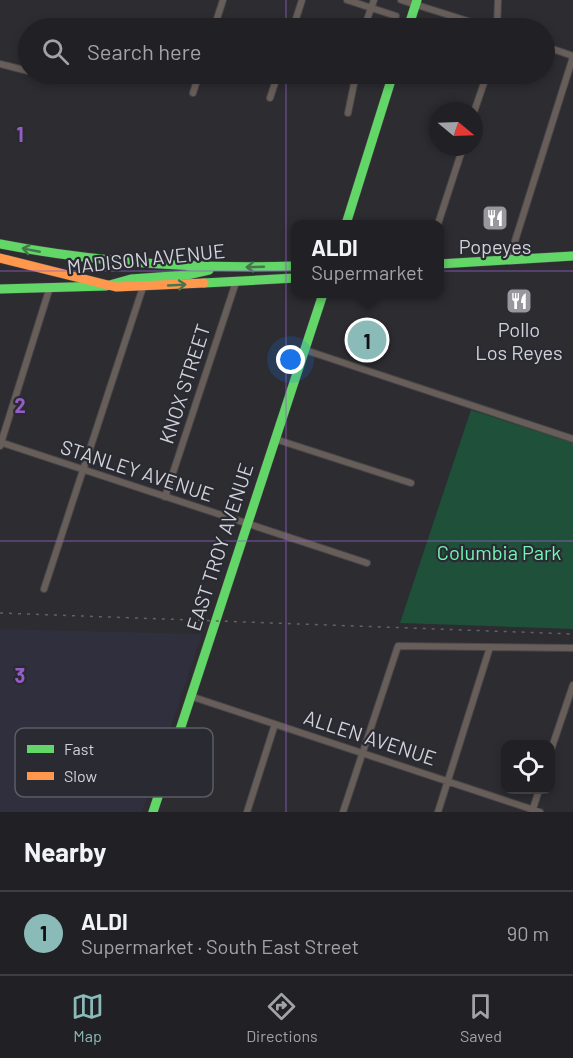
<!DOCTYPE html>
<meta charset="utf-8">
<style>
body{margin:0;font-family:Barlow,sans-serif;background:#2d2e32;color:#f1f3f6}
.controls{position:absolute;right:18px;bottom:18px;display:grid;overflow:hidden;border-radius:12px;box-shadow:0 3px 9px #0003}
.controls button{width:54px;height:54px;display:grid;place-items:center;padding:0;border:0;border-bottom:2px solid #3e3e42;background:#212125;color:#f1f3f6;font:30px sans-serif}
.compass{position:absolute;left:429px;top:102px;width:54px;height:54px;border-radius:50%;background:#212125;box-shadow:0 3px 9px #0003;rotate:109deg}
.you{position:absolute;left:291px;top:360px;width:21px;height:21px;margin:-15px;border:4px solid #fff;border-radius:50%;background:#1a73e8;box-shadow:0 0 0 9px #1a73e833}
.badge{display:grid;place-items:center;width:39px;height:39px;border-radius:50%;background:#8bbbb9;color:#111;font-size:20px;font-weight:700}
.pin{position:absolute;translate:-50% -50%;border:3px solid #fff;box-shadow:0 2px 6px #0006}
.popup{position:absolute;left:291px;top:220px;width:153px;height:78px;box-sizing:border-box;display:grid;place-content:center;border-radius:12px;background:#212125;filter:drop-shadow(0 2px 4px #0005);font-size:20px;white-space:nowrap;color:#a2a3a7}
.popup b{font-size:22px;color:#f1f3f6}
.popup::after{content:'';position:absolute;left:50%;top:100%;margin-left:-12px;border:12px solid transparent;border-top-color:#212125}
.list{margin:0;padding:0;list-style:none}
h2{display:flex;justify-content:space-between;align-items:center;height:78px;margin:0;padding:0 24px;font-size:26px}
h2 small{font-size:20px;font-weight:400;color:#a2a3a7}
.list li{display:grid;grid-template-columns:39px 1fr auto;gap:18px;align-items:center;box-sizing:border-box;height:84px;padding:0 24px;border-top:2px solid #3e3e42}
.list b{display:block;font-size:22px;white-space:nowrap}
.list p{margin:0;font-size:20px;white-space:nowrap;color:#a2a3a7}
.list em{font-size:20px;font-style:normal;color:#a2a3a7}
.icon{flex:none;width:33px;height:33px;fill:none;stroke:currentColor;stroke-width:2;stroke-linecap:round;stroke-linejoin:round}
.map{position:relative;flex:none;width:573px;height:812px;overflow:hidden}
.search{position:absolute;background:#212125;box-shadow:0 3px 9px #0003;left:18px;right:18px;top:18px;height:66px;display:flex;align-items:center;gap:15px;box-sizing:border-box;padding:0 21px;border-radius:33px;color:#a2a3a7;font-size:22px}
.sheet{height:162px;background:#212125}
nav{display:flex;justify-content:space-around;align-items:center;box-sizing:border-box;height:84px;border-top:2px solid #3e3e42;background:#212125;font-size:16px;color:#a2a3a7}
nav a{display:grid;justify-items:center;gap:3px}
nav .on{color:#8bbbb9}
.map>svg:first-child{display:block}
</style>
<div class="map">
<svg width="573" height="812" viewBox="0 0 573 812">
<rect width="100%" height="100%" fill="#2c2c31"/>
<path fill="#302f3e" d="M0 629 202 634 142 812H0Z"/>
<path fill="#1f503a" d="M471 410 573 443V629L400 623Z"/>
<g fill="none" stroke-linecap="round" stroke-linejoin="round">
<g stroke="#47474b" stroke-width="8">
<path id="street" d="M347 0 396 16
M401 0 490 28
M214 28 223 0
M293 28 302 0
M364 28 374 0
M497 28 498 0
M544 46 573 56
M0 64 28 71
M193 93 199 74
M270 98 278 74
M474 112 487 74
M348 113 356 74
M438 224 463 147
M509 260 573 57
M305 350 573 439
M275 439 411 483
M0 442 367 563
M0 446 50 287
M165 497 236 282
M44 589 143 287
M190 696 540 812
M550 753 573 685
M247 812 275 724
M343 812 398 646 573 648
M438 812 490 647
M532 812 539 790"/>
</g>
<g stroke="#47474b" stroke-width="10">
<path id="fast" d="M408 28 417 0
M346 224 393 74
M0 244C98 263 195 269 295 266
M439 264 573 256
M204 283 295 278
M0 289 106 286 131 279 187 275 209 270
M153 812 323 294"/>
</g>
<g stroke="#47474b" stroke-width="10">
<path id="slow" d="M0 258 116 287 204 283"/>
</g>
<use href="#street" stroke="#685e59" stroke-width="6"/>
<use href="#fast" stroke="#63d668" stroke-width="9"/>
<use href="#slow" stroke="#ff974d" stroke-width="9"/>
<path stroke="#66615f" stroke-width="1.5" stroke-dasharray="3 6" stroke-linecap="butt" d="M0 613 573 634"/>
</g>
<defs><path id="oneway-shaft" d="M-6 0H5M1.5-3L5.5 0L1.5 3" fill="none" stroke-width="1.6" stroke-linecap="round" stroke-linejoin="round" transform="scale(1.5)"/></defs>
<g stroke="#44774b">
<use href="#oneway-shaft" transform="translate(31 250) rotate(-169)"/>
<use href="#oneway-shaft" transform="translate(255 267) rotate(178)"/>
<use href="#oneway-shaft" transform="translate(177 285) rotate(-3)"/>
</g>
<path fill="none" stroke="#955ec6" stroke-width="1.5" stroke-opacity="0.55" d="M286 0V28M286 74V812M0 271H573M0 541H573"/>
<defs>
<g id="restaurant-square" transform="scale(1.35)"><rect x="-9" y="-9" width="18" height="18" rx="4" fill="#97979d" stroke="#2a2a33"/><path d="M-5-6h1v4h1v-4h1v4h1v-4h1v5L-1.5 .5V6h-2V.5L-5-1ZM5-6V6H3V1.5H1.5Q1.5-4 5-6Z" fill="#fff"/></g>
</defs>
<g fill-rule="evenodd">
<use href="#restaurant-square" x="495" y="218"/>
<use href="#restaurant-square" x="519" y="301"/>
</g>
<g text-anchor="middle" stroke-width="4.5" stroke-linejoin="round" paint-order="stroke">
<g font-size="20" fill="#d1d1d7" stroke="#2a2a33">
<text x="495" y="254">Popeyes</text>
<text x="519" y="337">Pollo<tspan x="519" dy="23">Los Reyes</tspan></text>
</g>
<g font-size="20" fill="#d1d1d7" stroke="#2a2a33">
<text transform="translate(146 259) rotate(-6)" y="7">MADISON AVENUE</text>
<text transform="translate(185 384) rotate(-72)" y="7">KNOX STREET</text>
<text transform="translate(137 471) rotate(18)" y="7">STANLEY AVENUE</text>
<text transform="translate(220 547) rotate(-72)" y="7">EAST TROY AVENUE</text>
<text transform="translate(370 738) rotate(18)" y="7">ALLEN AVENUE</text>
</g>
<g font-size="20" fill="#73f7b6" stroke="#2a2a33">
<text x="499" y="560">Columbia Park</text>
</g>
</g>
<rect x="15" y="728" width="198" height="69" rx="9" fill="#2a2a33" stroke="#5c5c64" stroke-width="1.5"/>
<rect x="27" y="745" width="27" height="8" fill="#63d668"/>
<rect x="27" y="772" width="27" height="8" fill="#ff974d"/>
<g font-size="16" fill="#d1d1d7">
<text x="64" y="755">Fast</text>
<text x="64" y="782">Slow</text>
</g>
<g font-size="20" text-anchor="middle" font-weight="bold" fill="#955ec6" stroke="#2a2a33" stroke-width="4.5" stroke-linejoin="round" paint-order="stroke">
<text x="20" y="142">1</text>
<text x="20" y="413">2</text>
<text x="20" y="683">3</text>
</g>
</svg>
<div class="controls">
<button><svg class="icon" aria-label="locate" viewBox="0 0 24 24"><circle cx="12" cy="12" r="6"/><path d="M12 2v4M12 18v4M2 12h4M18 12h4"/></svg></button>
</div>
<svg class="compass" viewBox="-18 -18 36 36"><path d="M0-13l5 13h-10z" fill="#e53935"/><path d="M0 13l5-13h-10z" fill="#a2a3a7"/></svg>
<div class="you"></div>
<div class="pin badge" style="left:367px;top:340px">1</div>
<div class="popup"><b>ALDI</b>Supermarket</div>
<div class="search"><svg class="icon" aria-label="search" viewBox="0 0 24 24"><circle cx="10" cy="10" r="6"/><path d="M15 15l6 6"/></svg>Search here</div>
</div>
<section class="sheet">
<h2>Nearby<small></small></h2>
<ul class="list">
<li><span class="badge">1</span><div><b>ALDI</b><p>Supermarket · South East Street</p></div><em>90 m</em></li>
</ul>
</section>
<nav>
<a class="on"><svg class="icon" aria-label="map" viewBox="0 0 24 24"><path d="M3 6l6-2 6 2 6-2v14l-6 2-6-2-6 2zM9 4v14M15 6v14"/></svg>Map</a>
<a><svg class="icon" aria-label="directions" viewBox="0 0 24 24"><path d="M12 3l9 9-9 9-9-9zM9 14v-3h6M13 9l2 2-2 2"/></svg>Directions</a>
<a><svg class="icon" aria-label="saved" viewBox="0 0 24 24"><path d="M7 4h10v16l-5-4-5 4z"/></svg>Saved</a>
</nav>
